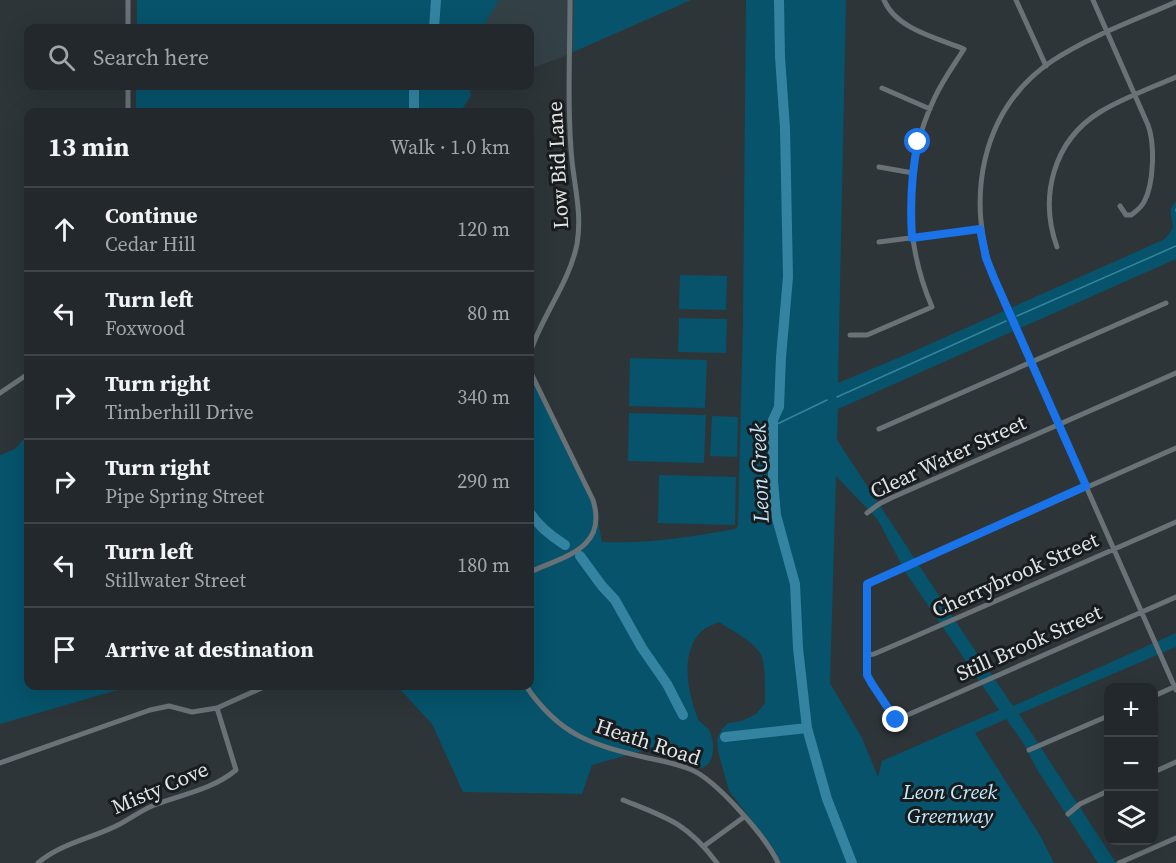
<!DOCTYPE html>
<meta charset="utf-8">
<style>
body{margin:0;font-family:"Source Serif 4",serif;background:#2e3437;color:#f1f3f6}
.controls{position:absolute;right:18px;bottom:18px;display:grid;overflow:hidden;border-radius:12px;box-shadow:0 6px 24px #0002}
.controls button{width:54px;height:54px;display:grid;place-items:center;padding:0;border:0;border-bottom:2px solid #3f4447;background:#22282b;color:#f1f3f6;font:30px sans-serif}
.stop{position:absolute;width:18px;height:18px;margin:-14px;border:4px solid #1a73e8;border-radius:50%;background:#fff}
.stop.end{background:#1a73e8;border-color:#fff;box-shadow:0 2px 6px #0008}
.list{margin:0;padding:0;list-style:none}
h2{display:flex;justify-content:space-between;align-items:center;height:78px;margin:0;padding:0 24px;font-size:26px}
h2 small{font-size:20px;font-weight:400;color:#a2a6a9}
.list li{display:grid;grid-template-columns:39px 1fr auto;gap:18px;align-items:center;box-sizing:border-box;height:84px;padding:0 24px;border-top:2px solid #3f4447}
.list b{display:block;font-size:22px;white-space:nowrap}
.list p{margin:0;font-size:20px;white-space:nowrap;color:#a2a6a9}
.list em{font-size:20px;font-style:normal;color:#a2a6a9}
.icon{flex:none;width:33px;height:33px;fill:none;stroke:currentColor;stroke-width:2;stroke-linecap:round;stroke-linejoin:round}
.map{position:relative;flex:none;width:1176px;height:863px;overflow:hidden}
.search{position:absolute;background:#22282b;box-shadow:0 6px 24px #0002;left:24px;top:24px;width:510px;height:66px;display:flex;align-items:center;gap:15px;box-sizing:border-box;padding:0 21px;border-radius:12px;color:#a2a6a9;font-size:22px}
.panel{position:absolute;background:#22282b;box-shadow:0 6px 24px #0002;left:24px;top:108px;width:510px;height:582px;border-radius:12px}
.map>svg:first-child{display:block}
</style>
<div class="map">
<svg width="1176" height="863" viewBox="0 0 1176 863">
<rect width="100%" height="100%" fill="#2d3539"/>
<path fill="#334147" d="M457 0H691L557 59 530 69V28H462Z"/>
<path fill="#06536b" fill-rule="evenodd" d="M137 0H499L482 28H137Z
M574 0H691L573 52Z
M746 0H846L838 383 912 352 1165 239 1173 228C1172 219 1167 208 1176 202V259L838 409 837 440 968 640 1013 706 1176 633V647L1019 714 1116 863H1098L1038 771 1022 741 1006 719 975 733 1041 837 1054 863H781L773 848 729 791 718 751 717 739 722 729 728 723 742 721 756 714 765 703C765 691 766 666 761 655 755 642 731 630 719 622 713 625 703 628 699 634 680 656 688 694 698 719 701 724 708 727 710 732 715 744 715 765 701 768L646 750 592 765 582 794 463 792 432 724 397 686H530V371L595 508 602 542C647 544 691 537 735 529L738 526 743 320ZM836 476 878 520 906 573 999 710 882 761 878 777 862 738 830 683Z
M136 86H469L471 96 460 112H136Z
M680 275 727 276 726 310 679 309Z
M679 318 727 319 726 353 678 352Z
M630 358 707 360 705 408 629 406Z
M629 413 706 415 704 463 628 461Z
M712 416 738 417 737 457 710 456Z
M28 434V686H131L0 724V455L15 449Z
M659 475 736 477 735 525 658 523Z"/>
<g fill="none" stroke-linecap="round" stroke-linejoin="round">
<path stroke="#3484a1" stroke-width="1.5" d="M1176 209V211
M1017 316 1176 246
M837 397 1006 321
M773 426 827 400"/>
<path stroke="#3484a1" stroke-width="10" d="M779 0 780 57 785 128 788 277 781 357 779 407 773 420V481L776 515 795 584 798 648 807 728 827 799 852 863
M434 28 436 0
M414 86V112
M530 513C539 527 551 536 565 545
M580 556 602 586 615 600 642 648 667 684 683 715
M725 737 807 728"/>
<path stroke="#697276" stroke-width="5" d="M128 0V28
M1016 0 1046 66
M1093 0 1148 125C1155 144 1154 184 1144 202 1141 208 1136 211 1131 215H1126L1120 206
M1176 2C1135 20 1090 36 1052 61 980 110 965 201 994 278L1176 690
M882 88 930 109
M128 112V86
M879 167 913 173
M879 242 980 229
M1057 247C1039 197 1053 141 1100 112 1123 98 1151 88 1176 77
M850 335H867L932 307C903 239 903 164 935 97 943 80 954 65 964 49 937 38 896 29 884 0
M530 353C542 315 569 284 577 244 582 215 575 189 572 161 567 110 570 52 570 0
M530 371 593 500C608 548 565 556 530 572
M0 393 28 374
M879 429 1166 303
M1176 448 867 584V675L871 684 896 720 1176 597
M867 513 879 504 891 498 1176 373
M866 655 874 654 909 639 1176 522
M526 686C560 736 592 745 648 758 663 761 678 764 692 770 717 781 767 838 778 863
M1154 696 1176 686
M1029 750 1108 716
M0 763 150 710 169 706 192 712 217 708 266 686
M1154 772 1176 762
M623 800C668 818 687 823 717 863
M1068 814 1080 804 1108 791
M704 846 744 817
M38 863C61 843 94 838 120 824 133 817 143 809 157 804 184 794 213 789 236 770L217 708
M1119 863 1176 838"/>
</g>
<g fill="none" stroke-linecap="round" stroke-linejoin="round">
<path stroke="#1a73e8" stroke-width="8" d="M896 720 872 684 867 675V584L1086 486 994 278 986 258 980 229 912 238C910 204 911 174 918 142"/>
</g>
<g text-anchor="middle" stroke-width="6" stroke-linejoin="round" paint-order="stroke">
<g font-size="21" fill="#dfe4e6" stroke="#181c1e">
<text transform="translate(558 165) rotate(-93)" y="7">Low Bid Lane</text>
<text transform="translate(948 457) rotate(-25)" y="7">Clear Water Street</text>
<text transform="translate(1015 575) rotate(-24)" y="7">Cherrybrook Street</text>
<text transform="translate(1029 643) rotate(-24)" y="7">Still Brook Street</text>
<text transform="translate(648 742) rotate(18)" y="7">Heath Road</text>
<text transform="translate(160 788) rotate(-23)" y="7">Misty Cove</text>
</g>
<g font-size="21" font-style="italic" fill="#c3ebfc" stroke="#181c1e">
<text x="950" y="799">Leon Creek<tspan x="950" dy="24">Greenway</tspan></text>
</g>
<g font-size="22" font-style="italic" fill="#c1e9fa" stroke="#181c1e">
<text transform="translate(759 473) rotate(-92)" y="8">Leon Creek</text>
</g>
</g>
</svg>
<div class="controls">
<button>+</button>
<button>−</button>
<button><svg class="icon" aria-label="layers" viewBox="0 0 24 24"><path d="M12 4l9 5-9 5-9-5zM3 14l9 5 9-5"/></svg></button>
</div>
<div class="stop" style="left:918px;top:142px"></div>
<div class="stop end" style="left:896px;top:720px"></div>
<div class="search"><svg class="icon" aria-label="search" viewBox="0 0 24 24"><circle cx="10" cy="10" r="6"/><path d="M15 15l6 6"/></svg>Search here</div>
<section class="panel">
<h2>13 min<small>Walk · 1.0 km</small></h2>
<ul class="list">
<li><svg class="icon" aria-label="ahead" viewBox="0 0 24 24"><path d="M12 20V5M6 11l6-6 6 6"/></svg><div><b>Continue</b><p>Cedar Hill</p></div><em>120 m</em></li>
<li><svg class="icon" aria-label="left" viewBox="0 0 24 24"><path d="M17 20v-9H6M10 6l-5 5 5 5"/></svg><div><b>Turn left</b><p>Foxwood</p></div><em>80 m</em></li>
<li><svg class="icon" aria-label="right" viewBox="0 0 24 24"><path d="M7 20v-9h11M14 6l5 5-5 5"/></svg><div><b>Turn right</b><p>Timberhill Drive</p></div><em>340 m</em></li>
<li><svg class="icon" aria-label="right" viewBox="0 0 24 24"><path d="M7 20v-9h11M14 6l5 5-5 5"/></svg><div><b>Turn right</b><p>Pipe Spring Street</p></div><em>290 m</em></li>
<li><svg class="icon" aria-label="left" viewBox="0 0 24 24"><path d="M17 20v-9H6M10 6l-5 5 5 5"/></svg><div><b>Turn left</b><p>Stillwater Street</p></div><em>180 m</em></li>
<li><svg class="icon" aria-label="arrive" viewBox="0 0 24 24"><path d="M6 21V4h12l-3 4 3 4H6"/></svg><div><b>Arrive at destination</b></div></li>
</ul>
</section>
</div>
